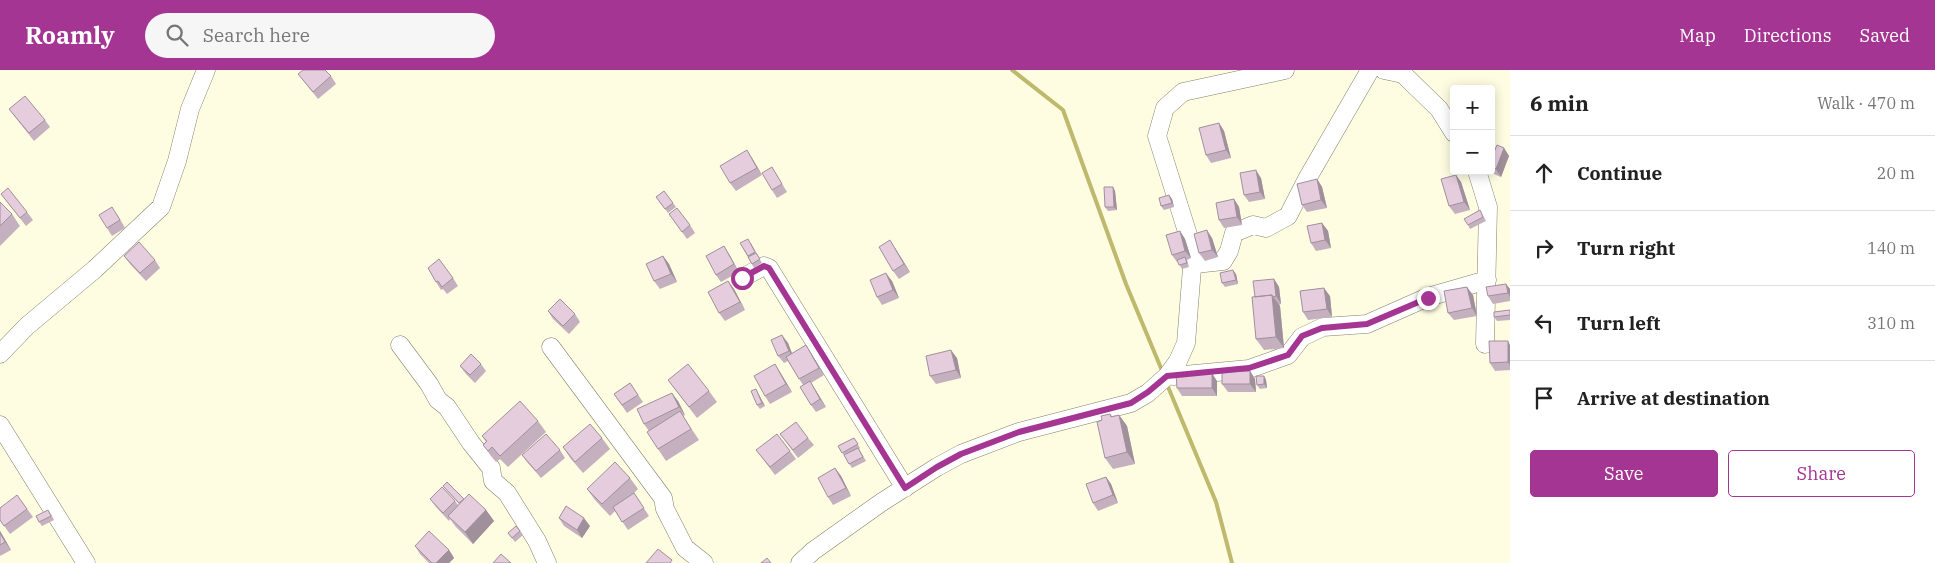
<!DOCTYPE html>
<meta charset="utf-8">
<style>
body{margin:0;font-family:"IBM Plex Serif",serif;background:#f6f6f6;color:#222}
.controls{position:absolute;right:15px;top:15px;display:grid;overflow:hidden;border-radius:5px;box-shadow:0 2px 12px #0003}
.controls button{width:45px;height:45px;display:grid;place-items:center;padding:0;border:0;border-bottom:1px solid #e0e0e0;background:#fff;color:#222;font:25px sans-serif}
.stop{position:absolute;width:15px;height:15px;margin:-11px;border:4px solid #a53592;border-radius:50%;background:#fff}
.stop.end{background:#a53592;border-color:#fff;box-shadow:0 1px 5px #0008}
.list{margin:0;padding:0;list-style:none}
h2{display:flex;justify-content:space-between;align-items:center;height:65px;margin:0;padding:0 20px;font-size:21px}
h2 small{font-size:16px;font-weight:400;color:#767676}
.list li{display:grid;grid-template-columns:32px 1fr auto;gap:15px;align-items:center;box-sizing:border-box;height:75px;padding:0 20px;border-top:1px solid #e0e0e0}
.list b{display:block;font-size:19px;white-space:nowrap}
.list em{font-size:16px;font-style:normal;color:#767676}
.actions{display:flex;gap:10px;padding:15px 20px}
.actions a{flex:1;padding:11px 0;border:1px solid #a53592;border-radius:5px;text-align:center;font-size:18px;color:#a53592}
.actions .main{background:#a53592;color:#fff}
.icon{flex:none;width:28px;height:28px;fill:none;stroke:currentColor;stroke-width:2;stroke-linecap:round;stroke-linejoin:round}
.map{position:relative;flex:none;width:1510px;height:493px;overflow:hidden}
header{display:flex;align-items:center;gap:30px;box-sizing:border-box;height:70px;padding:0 25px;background:#a53592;color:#fff}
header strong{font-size:24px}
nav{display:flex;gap:28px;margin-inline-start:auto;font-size:18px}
.search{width:350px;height:45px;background:#f6f6f6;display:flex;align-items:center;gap:12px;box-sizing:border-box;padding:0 18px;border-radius:28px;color:#767676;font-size:19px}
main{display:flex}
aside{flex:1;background:#fff}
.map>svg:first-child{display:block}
</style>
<header>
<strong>Roamly</strong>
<div class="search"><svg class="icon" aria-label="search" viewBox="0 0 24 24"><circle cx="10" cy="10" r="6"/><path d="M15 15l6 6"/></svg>Search here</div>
<nav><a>Map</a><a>Directions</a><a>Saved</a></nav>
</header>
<main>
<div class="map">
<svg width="1510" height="493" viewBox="0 0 1510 493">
<rect width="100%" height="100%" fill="#fefce1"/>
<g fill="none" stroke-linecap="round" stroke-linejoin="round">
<path stroke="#beb96d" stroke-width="4" d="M1012 0 1063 40 1126 214 1163 303
M1166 312 1216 432 1232 493"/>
<g stroke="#838169" stroke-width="19">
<path id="minor" d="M1384 0 1403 4 1439 39 1454 63
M1477 101 1488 137 1485 274
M1195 194 1189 168 1157 66 1165 38 1183 22 1285 0
M742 208 764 196 769 198 905 418
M400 275 429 314 438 330 447 337 471 373 491 398 493 411 507 423 537 471 547 493
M551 277 663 428 665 439 685 478 704 493
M0 284 27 256 95 199 161 137 177 91 190 39 206 0
M1173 306 1249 299 1288 285 1302 267 1323 257 1367 254 1428 227 1487 210
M0 355 86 493
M800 493 813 481 882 432 937 397 961 384 1019 362 1131 333 1148 323 1167 306 1178 291 1186 273 1192 198 1195 194 1223 191 1229 181 1234 163 1253 155 1266 158 1288 146 1307 109 1370 0"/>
</g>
<use href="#minor" stroke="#fff" stroke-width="18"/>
</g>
<path fill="#c5b0bf" d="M298 4 331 6 336 14 318 29Z
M9 39 45 50 50 57 34 71 15 47Z
M1219 53 1224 61 1231 88 1211 93 1206 85Z
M1504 78 1509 86 1501 107 1494 104 1491 100V89Z
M752 88 762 105 736 121 730 113Z
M772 97 787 122 777 128 772 120Z
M1456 105 1461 112 1470 140 1455 144 1449 136Z
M1261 108 1265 129 1249 132 1244 125Z
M1317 109 1322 117 1327 138 1307 142 1302 135Z
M1113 117 1115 121 1117 140 1108 141 1105 137Z
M664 121 676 137 668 143 656 127Z
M1 124 27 142 33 150 26 156Z
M1169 125 1172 129 1174 137 1164 140 1161 136Z
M1234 129 1239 137 1242 155 1224 158 1219 150Z
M0 132 12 144 20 156 0 176Z
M1480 140 1486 151 1470 159 1468 155Z
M117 144 125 158 112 166 107 158Z
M669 144 690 155 695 163 687 169Z
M1322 153 1328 161 1331 178 1316 181 1311 173Z
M1180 161 1185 169 1191 188 1187 190 1189 197 1182 199 1178 192H1177L1172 185Z
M1212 168 1218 187 1205 191 1199 183Z
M740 173H751L762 193 754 198Z
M895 178 910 202 899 209 893 201Z
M729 184 739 202 721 212 716 205Z
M124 186 155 190 160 198 146 211 130 194Z
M663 186 669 194 677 212 660 219 654 211Z
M428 198 453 208 458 216 447 224 443 219 441 220 436 212Z
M1236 204 1238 214 1225 217 1222 213Z
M1274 209 1279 217 1281 234 1279 235 1280 236 1284 278 1264 280 1256 269 1255 227Z
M728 211 734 219 745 240 725 251 719 243Z
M892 211 899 228 882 235 877 227Z
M1506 214 1510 219V231L1493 234 1488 226Z
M1473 225 1477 246 1454 250 1448 243Z
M1330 226 1332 247 1308 250 1303 242Z
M1510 240V250L1497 251 1494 247Z
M548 241 575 244 580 252 569 264 553 249Z
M788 273 792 283H811L824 305 811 313 826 337 816 342 811 335 803 315 788 291 784 293 778 286Z
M1510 275V300L1495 301 1490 293Z
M957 288 961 308 936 314 930 306Z
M481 294 486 301 475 313 466 304 460 296Z
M775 294 792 322 770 334 765 326Z
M1250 301 1255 309 1256 322H1228L1222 314Z
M1264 306 1266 310 1267 318 1260 319 1257 315Z
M668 310 709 321 717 332 697 348Z
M1217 311V326H1182L1177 318Z
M630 313 643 332 627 343 614 324Z
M756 319 758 323 765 336 760 339 757 335Z
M678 331 685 345 683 346 699 370 666 391 658 379 649 361 644 354Z
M1110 344 1112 346 1119 345 1127 356 1135 394 1113 399 1105 388 1102 350Z
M538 351 546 362 508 397 500 389 496 392 491 386 483 375 486 372 482 366Z
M780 364 808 368 814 375 798 388Z
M602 368 610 379 583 403 571 389 563 377Z
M854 368 860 378 859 379 866 391 852 398 838 376Z
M560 380 565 388 541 408 527 392 522 385Z
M756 380 790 381 796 389 775 405Z
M835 398 841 406 851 426 833 435 828 427Z
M1106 407 1111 414 1118 433 1098 441 1093 433Z
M630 408 638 419 634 423 649 446 628 460 615 441 610 446 595 430 587 419Z
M443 416 464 429 486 440 494 451 473 474 456 457 450 449 449 451 436 437 430 429 455 431 458 435 459 434Z
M17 425 33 447 10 464 0 450Z
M51 444 54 450 42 456 39 452Z
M559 448 590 456 582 468 564 456Z
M516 456 523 465 515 472 508 463Z
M0 461 11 480 0 486Z
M415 476 449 480 454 488 449 493H429L420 484Z"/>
<path fill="#a0909b" d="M1219 53 1224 61 1231 88 1226 80Z
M1504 78 1509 86 1501 107 1496 99Z
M747 80 752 88 762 105 757 98Z
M1256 100 1261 108 1265 129 1260 122Z
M1456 105 1461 112 1470 140 1464 132Z
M1317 109 1322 117 1327 138 1321 130Z
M1113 117 1115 121 1117 140 1114 137Z
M1169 125 1172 129 1174 137 1172 133Z
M1234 129 1239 137 1242 155 1237 147Z
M1322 153 1328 161 1331 178 1325 170Z
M1207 160 1212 168 1218 187 1212 180Z
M1180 161 1185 169 1191 188 1185 181Z
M890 170 910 202 904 194Z
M724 176 729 184 739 202 734 194Z
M663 186 669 194 677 212 671 204Z
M1233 200 1236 204 1238 214 1236 210Z
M886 203 892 211 899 228 893 220Z
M1274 209 1279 217 1281 234 1276 226Z
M728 211 734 219 745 240 740 232Z
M1506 214 1510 219V227L1508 223Z
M1467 217 1473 225 1477 246 1472 238Z
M1324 218 1330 226 1332 247 1327 239Z
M1272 225 1280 236 1284 278 1276 267Z
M782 265 788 273 794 289 789 281Z
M1508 271 1510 275V295L1508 292Z
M806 275 811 283 824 305 819 298Z
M951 280 957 288 961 308 956 300Z
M775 294 780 302 792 322 786 314Z
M1250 301 1255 309 1256 322 1250 314Z
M1212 303 1217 311V326L1212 318Z
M1264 306 1266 310 1267 318 1264 314Z
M810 311 815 319 826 337 820 329Z
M756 319 758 323 765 336 762 333Z
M672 323 678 331 685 345 679 337Z
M1119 345 1127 356 1135 394 1127 382Z
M835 398 841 406 851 426 846 418Z
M1106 407 1111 414 1118 433 1113 425Z
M486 440 494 451 473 474 465 462Z
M584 448 590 456 582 468 577 460Z
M0 461 11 480 5 472 0 463Z
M449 480 454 488 449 493H436Z"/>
<path fill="#e5cdde" stroke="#a0909b" d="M303 0H325L331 6 313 22 298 4Z
M25 26 45 50 29 63 9 39Z
M1219 53 1226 80 1206 85 1199 58Z
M1497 75 1504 78 1496 99 1491 97V89Z
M747 80 757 98 730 113 720 96Z
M772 97 782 114 772 120 762 103Z
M1256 100 1260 122 1244 125 1240 103Z
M1456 105 1464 132 1449 136 1441 109Z
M1317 109 1321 130 1302 135 1297 114Z
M1104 117H1113L1114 137H1105Z
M8 118 27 142 20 148 1 124Z
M664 121 673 133 665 139 656 127Z
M1169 125 1172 133 1161 136 1159 128Z
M1234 129 1237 147 1219 150 1216 133Z
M0 132 12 144 0 156Z
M112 137 120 150 107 158 99 145Z
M677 138 690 155 682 162 669 144Z
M1480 140 1483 147 1468 155 1464 149Z
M1322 153 1325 170 1311 173 1307 156Z
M1207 160 1212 180 1199 183 1194 164Z
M1180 161 1185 181 1172 185 1166 165Z
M748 169 755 182 748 186 740 173Z
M890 170 904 194 893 201 879 177Z
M139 172 155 190 140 203 124 186Z
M724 176 734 194 716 205 706 186Z
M756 183 760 189 752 194 748 187Z
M663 186 671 204 654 211 646 194Z
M1185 187 1187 193 1179 195 1177 190Z
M439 189 453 208 442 217 438 211 436 212 428 198Z
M1233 200 1236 210 1222 213 1220 203Z
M886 203 893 220 877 227 870 210Z
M1274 209 1276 226 1273 227 1272 225 1255 227 1253 211Z
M728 211 740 232 719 243 708 222Z
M1506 214 1508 223 1488 226 1486 217Z
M1467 217 1472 238 1448 243 1444 221Z
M1324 218 1327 239 1303 242 1300 221Z
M1272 225 1276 267 1256 269 1252 227Z
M560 229 575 244 563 256 548 241Z
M1510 240V245L1494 247V242Z
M782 265 789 281 778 286 771 270Z
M1489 271H1508V292L1490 293Z
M806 275 819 298 799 309 786 287Z
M951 280 956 300 930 306 926 286Z
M471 284 481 294 470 305 460 296Z
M688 294 709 321 689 337 668 310Z
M775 294 786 314 765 326 754 306Z
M1250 301V314H1222V302Z
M1212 303V318H1177L1176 304Z
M1256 306H1264V314L1257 315Z
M810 311 820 329 811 335 800 317Z
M630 313 638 325 622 335 614 324Z
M756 319 762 333 757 335 751 321Z
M672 323 679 337 644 354 637 339Z
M520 331 538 351 500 386 492 377 488 381 483 375 487 371 482 366Z
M680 341 691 359 658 379 647 362Z
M1110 344 1111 347 1119 345 1127 382 1105 388 1097 352 1102 350 1101 346Z
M796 352 808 368 793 380 780 364Z
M590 354 602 368 575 392 563 377Z
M546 364 560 380 536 401 522 385Z
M777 364 790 381 770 397 756 380Z
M854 368 858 374 842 383 838 376Z
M858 378 863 387 849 394 844 385Z
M615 392 630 408 602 434 587 419Z
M835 398 846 418 828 427 818 408Z
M1106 407 1113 425 1093 433 1086 414Z
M447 412 464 429 459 433 443 416Z
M442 417 455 431 443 443 430 429Z
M634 423 644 438 622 452 613 437Z
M469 424 486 440 465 462 448 446Z
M17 425 27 439 4 456 0 450V438Z
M566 436 584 448 577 460 559 448Z
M48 440 51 446 39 452 36 446Z
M516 456 520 461 512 468 508 463Z
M429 461 449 480 436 493H432L415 476Z
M0 463 5 472 0 475Z
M658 479 672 490 670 493H646Z
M501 484 511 493H493Z
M767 488 771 493H761Z"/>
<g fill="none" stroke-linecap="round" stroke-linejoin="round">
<path stroke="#a53592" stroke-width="6" d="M742 208 764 196 769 198 905 418 937 397 961 384 1019 362 1131 333 1148 322 1167 306 1249 298 1288 285 1302 266 1322 258 1367 254 1428 228"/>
</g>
</svg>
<div class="controls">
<button>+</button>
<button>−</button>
</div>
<div class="stop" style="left:742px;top:208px"></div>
<div class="stop end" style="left:1428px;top:228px"></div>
</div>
<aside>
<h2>6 min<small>Walk · 470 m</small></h2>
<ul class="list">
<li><svg class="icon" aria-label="ahead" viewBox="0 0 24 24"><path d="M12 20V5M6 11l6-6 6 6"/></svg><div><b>Continue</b></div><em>20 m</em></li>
<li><svg class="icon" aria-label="right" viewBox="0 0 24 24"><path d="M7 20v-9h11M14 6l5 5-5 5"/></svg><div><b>Turn right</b></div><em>140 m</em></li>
<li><svg class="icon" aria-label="left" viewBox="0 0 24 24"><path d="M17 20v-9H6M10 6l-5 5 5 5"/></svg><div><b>Turn left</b></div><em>310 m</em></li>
<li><svg class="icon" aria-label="arrive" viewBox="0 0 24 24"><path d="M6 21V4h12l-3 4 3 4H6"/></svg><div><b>Arrive at destination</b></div></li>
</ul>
<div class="actions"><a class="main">Save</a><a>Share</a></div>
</aside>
</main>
